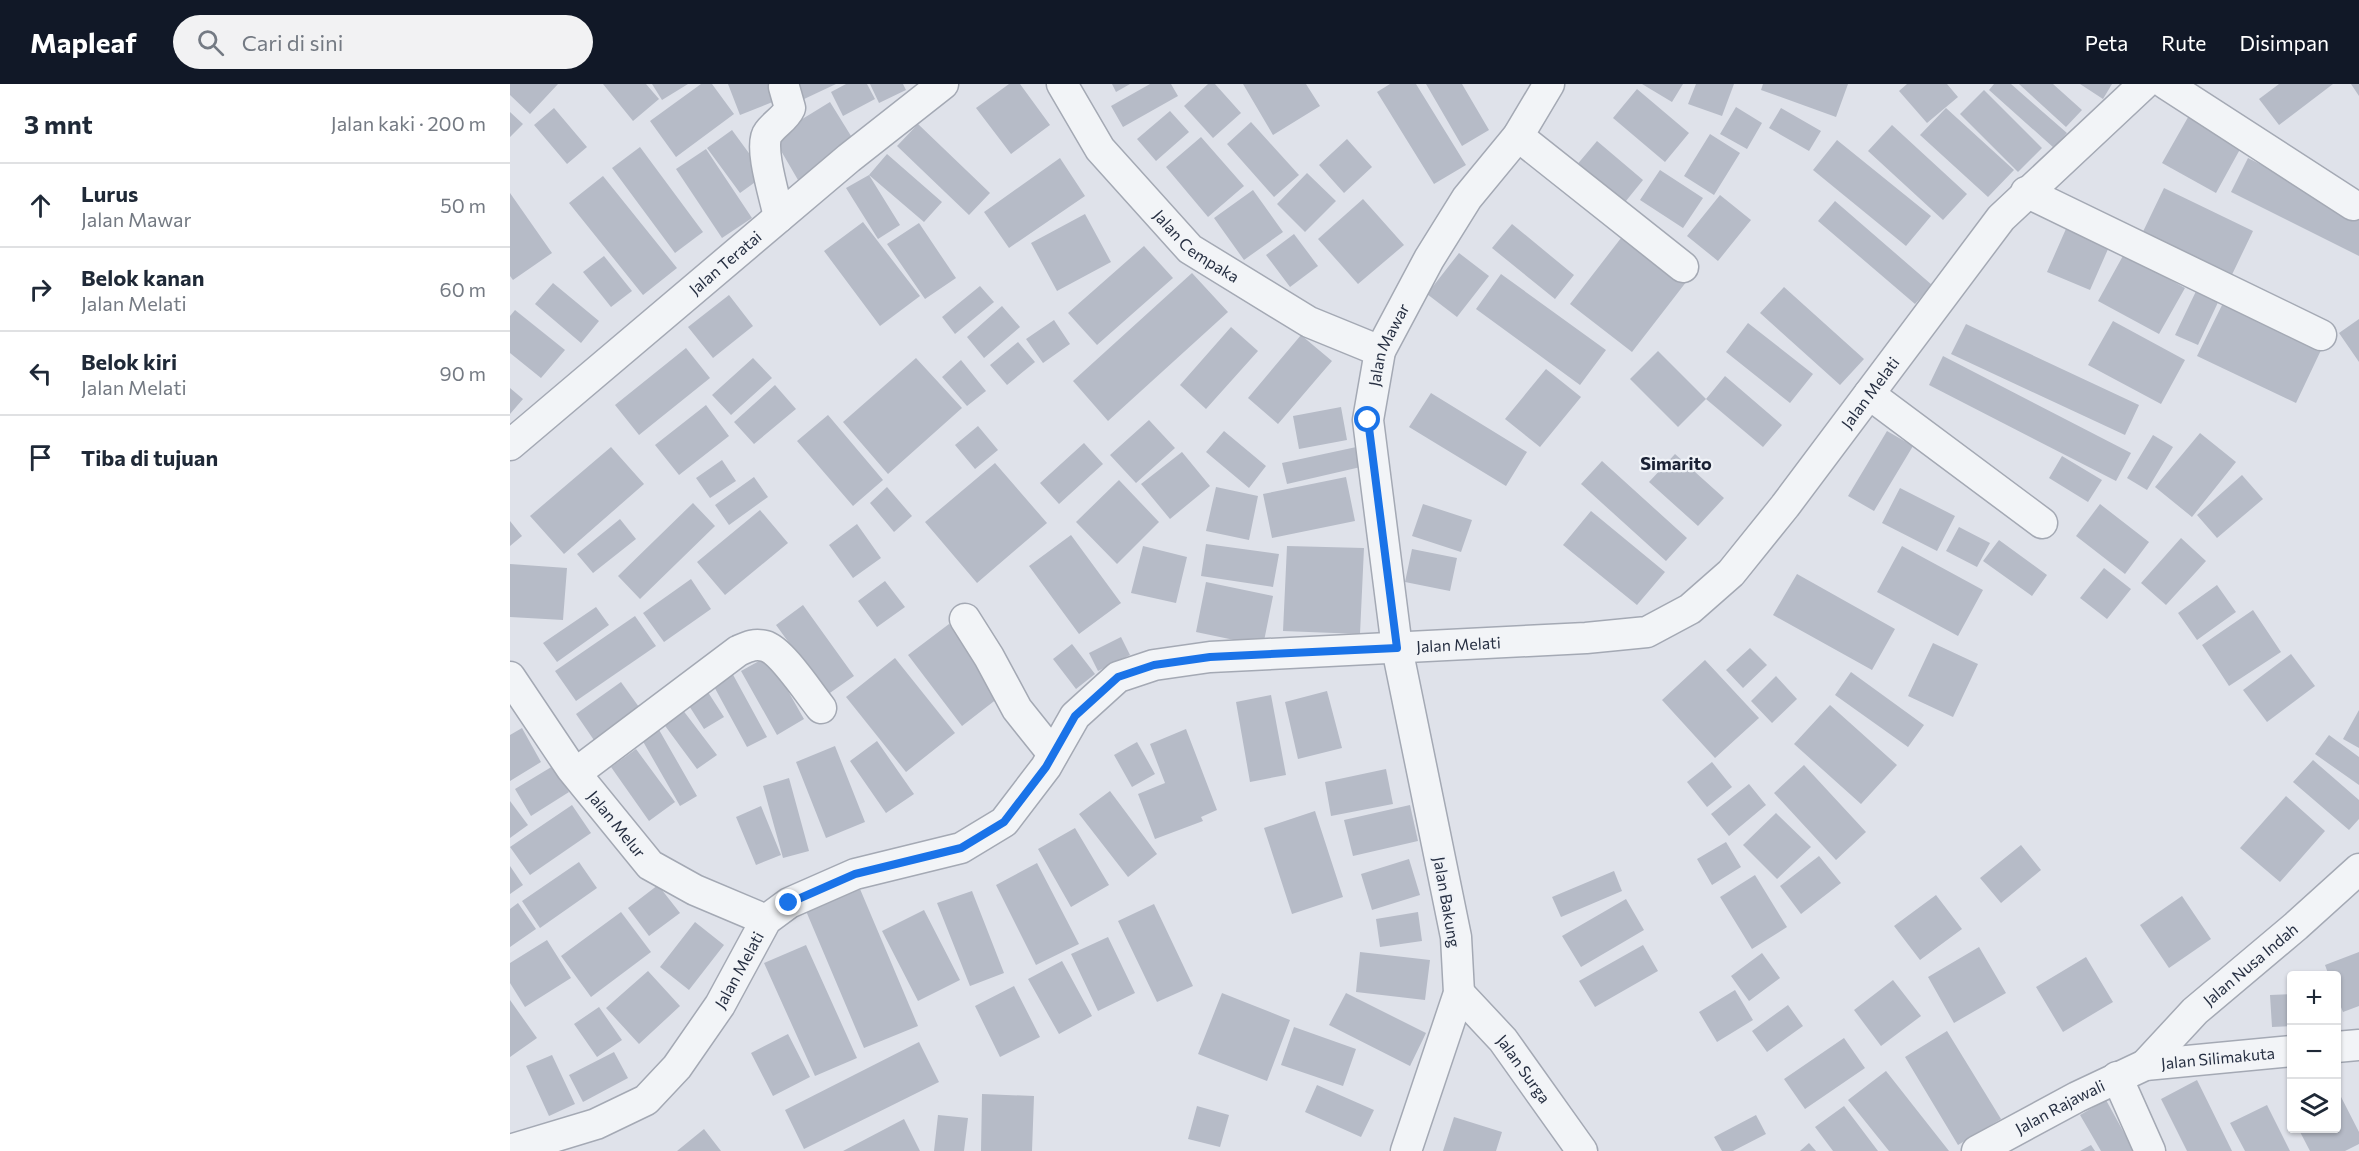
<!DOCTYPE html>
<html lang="id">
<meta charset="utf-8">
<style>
body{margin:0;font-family:Commissioner,sans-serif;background:#f2f2f3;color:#1f2937}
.controls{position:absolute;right:18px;bottom:18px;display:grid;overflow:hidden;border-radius:6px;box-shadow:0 2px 4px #0004}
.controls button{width:54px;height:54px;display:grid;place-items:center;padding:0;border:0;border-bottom:2px solid #e0e1e3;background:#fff;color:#1f2937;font:30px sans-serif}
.stop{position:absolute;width:18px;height:18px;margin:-14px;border:4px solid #1a73e8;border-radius:50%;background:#fff}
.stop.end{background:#1a73e8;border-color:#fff;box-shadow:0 2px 6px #0008}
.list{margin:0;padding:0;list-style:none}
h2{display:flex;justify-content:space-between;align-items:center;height:78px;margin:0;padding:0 24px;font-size:26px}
h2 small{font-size:20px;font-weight:400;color:#747a83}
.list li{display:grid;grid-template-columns:39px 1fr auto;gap:18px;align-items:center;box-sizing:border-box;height:84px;padding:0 24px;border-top:2px solid #e0e1e3}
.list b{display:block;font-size:22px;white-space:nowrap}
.list p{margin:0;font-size:20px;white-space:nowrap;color:#747a83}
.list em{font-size:20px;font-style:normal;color:#747a83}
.icon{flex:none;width:33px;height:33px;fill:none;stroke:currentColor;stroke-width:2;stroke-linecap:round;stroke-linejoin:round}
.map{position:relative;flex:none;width:1849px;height:1067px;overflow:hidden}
header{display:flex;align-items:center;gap:36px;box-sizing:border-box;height:84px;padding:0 30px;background:#111827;color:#fff}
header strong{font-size:28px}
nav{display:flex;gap:33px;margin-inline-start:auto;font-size:21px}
.search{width:420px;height:54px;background:#f2f2f3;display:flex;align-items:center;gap:15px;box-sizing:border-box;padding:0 21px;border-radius:33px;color:#747a83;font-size:22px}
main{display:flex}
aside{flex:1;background:#fff}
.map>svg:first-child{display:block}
</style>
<header>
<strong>Mapleaf</strong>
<div class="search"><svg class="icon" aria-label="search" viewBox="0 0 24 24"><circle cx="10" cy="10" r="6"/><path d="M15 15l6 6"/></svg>Cari di sini</div>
<nav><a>Peta</a><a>Rute</a><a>Disimpan</a></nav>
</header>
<main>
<aside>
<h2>3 mnt<small>Jalan kaki · 200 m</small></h2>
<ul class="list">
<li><svg class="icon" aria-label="ahead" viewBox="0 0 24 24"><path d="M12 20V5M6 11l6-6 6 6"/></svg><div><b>Lurus</b><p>Jalan Mawar</p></div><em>50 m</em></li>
<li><svg class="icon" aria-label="right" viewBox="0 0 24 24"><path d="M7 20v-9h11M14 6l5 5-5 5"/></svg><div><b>Belok kanan</b><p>Jalan Melati</p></div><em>60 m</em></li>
<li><svg class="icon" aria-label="left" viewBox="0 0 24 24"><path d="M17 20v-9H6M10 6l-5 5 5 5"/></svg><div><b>Belok kiri</b><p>Jalan Melati</p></div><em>90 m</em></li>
<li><svg class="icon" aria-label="arrive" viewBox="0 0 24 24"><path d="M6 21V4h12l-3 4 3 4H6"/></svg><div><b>Tiba di tujuan</b></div></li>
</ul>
</aside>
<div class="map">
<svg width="1849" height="1067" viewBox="0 0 1849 1067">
<rect width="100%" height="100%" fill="#dfe2ea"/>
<path fill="#b6bbc7" d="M0 0H48L20 30 0 11Z
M93 0H136L149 15 123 37Z
M142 0H178L152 16Z
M191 0H202L224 30 166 73 140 37Z
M218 0H258L265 17 230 31Z
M285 0H326L292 16Z
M336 0H357L365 15 333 32 321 8Z
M360 0H393L396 6 369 19Z
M499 0H510L540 41 501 70 466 24Z
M602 0H620L606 8Z
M640 0H661L668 12 613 43 601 22Z
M698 0H705L731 29 703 54 674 22Z
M733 0H796L810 22 763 51Z
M880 0H906L956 81 924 100 867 8Z
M916 0H952L979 46 952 62Z
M1132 0H1173L1162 18Z
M1186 0H1224L1212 32 1178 20Z
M1253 0H1338L1326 33 1251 6Z
M1397 0H1437L1448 13 1417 39 1389 7Z
M1484 0H1501L1557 49 1544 64 1479 6Z
M1509 0H1543L1572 26 1556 43Z
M1570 0H1602L1593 15Z
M1769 0H1823L1769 41 1749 15Z
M1841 0H1849V12Z
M1127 5 1179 49 1155 78 1103 34Z
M1474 6 1532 64 1508 88 1450 30Z
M320 18 346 60 288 96 263 53Z
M1226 23 1252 39 1237 65 1210 50Z
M44 24 77 63 57 80 24 41Z
M1271 24 1311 47 1299 67 1259 44Z
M1436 24 1504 86 1478 113 1410 51Z
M660 27 679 48 646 77 627 55Z
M0 28 13 40 0 53Z
M1681 28 1734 58 1706 109 1652 79Z
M741 38 789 91 764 113 717 60Z
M408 40 480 109 459 131 387 62Z
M1382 41 1457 110 1433 136 1358 67Z
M222 46 255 91 230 109 197 64Z
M1200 50 1230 69 1204 111 1174 92Z
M691 53 734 102 698 133 656 83Z
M837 55 862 83 834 109 809 81Z
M1327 56 1421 132 1396 162 1303 86Z
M1087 57 1133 96 1107 128 1060 89Z
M130 63 193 148 165 169 102 84Z
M196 65 242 134 212 154 166 85Z
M377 70 432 118 414 138 359 91Z
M550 74 575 112 499 164 474 128Z
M1738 74 1849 130V172L1721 108Z
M1150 86 1193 114 1173 144 1130 116Z
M797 89 826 117 795 148 767 120Z
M359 91 390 141 368 155 336 104Z
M93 92 167 184 133 211 59 119Z
M1654 104 1743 147 1717 201 1628 158Z
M743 106 773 148 734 176 704 134Z
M0 109 42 169 3 196 0 192Z
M1210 111 1241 136 1208 177 1177 152Z
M853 115 894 161 848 200 808 155Z
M1325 117 1422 201 1405 220 1308 137Z
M575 130 601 178 547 207 521 159Z
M353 138 410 212 370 242 314 167Z
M1559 138 1602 156 1580 206 1537 188Z
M409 139 446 194 415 215 377 160Z
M1002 140 1064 191 1045 215 982 164Z
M1118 145 1180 193 1122 268 1060 220Z
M784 150 808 182 780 203 756 171Z
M634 162 663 194 587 261 558 229Z
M949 169 979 192 947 233 917 210Z
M1614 170 1675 204 1649 250 1588 217Z
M94 172 122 207 101 223 73 188Z
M682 189 718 228 598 337 563 297Z
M991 190 1096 266 1070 301 966 225Z
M43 199 89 237 71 259 25 220Z
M1689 201 1711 212 1688 261 1665 251Z
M470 202 484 218 445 250 432 233Z
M1274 203 1354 275 1330 301 1250 229Z
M219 211 243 242 203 274 178 243Z
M1715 215 1813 262 1786 319 1687 272Z
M492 222 510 243 474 274 457 253Z
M5 226 55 266 31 294 0 269V232Z
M1849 235V278L1829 249Z
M544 236 560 260 533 279 516 255Z
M1603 237 1675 276 1651 320 1578 281Z
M1238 239 1303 290 1280 319 1216 268Z
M1456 240 1629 321 1615 351 1441 270Z
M721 243 748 267 696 325 670 301Z
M791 251 822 277 768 340 738 314Z
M508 258 525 278 497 301 480 281Z
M176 264 200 294 129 351 105 321Z
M1148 267 1196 315 1215 292 1272 341 1253 363 1196 315 1168 343 1120 295Z
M1433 272 1621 369 1606 397 1419 301Z
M243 274 262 294 221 331 202 311Z
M406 274 452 324 378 390 333 338Z
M451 276 476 307 457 322 432 293Z
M1036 285 1071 313 1030 363 995 335Z
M265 301 286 325 244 360 224 338Z
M0 304 13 315 0 330Z
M921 309 1017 368 996 402 899 343Z
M196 321 219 352 169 391 145 361Z
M831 323 837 356 789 365 783 332Z
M318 331 373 396 343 422 287 357Z
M639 336 665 364 626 399 600 371Z
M468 342 488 366 465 385 445 361Z
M714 347 756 382 739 404 696 368Z
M1377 347 1403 362 1364 427 1338 412Z
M1690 349 1726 378 1682 433 1645 403Z
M1643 351 1663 363 1637 406 1617 394Z
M574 359 593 380 549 420 530 399Z
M851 362 855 382 777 400 772 379Z
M101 363 134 400 54 470 20 432Z
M672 368 700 402 660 435 631 400Z
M1165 370 1214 414 1188 442 1139 398Z
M1552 372 1592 396 1578 418 1539 394Z
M212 376 226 397 200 414 186 394Z
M1092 377 1177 454 1156 477 1071 400Z
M485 379 537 439 467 499 415 438Z
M1732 391 1753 415 1707 454 1687 431Z
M244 393 258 413 219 441 205 421Z
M836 393 845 437 762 454 753 410Z
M609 396 649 438 607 480 566 438Z
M377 403 402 432 384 448 360 419Z
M706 403 748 412 739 456 696 447Z
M1390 404 1445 432 1427 467 1372 439Z
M183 419 205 442 130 515 108 492Z
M913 420 962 436 951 468 902 452Z
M1590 420 1639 458 1615 490 1566 452Z
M250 426 278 459 215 511 187 478Z
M1081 427 1155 488 1127 521 1053 461Z
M110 435 126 455 83 489 67 470Z
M0 437 12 452 0 462Z
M347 440 371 474 343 494 319 461Z
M1449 443 1480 459 1467 483 1436 467Z
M561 451 611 519 569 550 519 482Z
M1671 454 1696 477 1656 521 1631 499Z
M1489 456 1537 491 1522 512 1473 477Z
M696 460 769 470 763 503 691 492Z
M633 462 677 473 666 519 621 509Z
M777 462 854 464 850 550 773 547Z
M1392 462 1473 506 1448 552 1367 508Z
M902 465 947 474 940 507 895 498Z
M0 480 57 484 53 536 0 533Z
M1594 484 1621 505 1597 535 1570 514Z
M1287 490 1385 545 1362 586 1263 531Z
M181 495 201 525 154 558 133 529Z
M375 497 395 523 367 543 348 517Z
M696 498 763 512 753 562 686 548Z
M1707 501 1726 528 1687 556 1668 529Z
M293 521 344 592 317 611 266 541Z
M86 523 99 541 47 578 33 559Z
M1743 526 1771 568 1719 602 1692 561Z
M125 532 146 562 66 617 45 587Z
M439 540 492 611 452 642 398 571Z
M611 553 620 571 588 587 579 569Z
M1423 559 1468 580 1443 633 1398 612Z
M562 560 585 590 566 605 543 575Z
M1240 564 1257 581 1233 604 1216 586Z
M1781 570 1805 602 1757 638 1733 606Z
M258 572 294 635 267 651 231 587Z
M385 574 445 649 396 688 336 613Z
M1195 576 1249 634 1205 674 1152 616Z
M221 587 257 653 237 663 201 597Z
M1341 588 1414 641 1398 663 1325 611Z
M1266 592 1287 615 1262 639 1241 617Z
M111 598 134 630 88 662 66 630Z
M194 602 214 633 194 645 174 614Z
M817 607 832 664 788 675 775 618Z
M761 611 776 691 740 698 726 618Z
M169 621 207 671 187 685 150 635Z
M1320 621 1387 681 1351 720 1284 660Z
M1849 626V664L1833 655Z
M12 644 31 678 0 697V651Z
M148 644 187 712 170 722 131 654Z
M676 645 707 726 691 733 693 737 645 755 628 710 655 699 640 660Z
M1819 651 1849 673V701L1805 670Z
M367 657 404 710 376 729 340 677Z
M627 658 645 690 622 703 604 671Z
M325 662 355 738 316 754 286 678Z
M126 665 165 718 139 737 101 683Z
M1803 676 1849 716V735L1839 746 1783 698Z
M1202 678 1222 703 1197 723 1177 698Z
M1294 681 1356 748 1326 776 1264 709Z
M43 682 59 708 21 732 5 705Z
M876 685 883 720 821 732 815 698Z
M279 694 299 767 273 774 253 702Z
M1239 700 1256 721 1219 752 1201 730Z
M600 707 647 770 618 793 569 730Z
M1776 712 1815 747 1770 798 1730 764Z
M0 717 18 741 0 754Z
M62 721 81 749 20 791 0 763Z
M900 721 908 757 843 772 834 736Z
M251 722 271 771 246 781 226 733Z
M805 727 833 813 782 830 754 744Z
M1266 729 1301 763 1267 795 1233 761Z
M565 744 599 801 561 823 528 765Z
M1216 758 1231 783 1202 801 1187 775Z
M1511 761 1531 786 1491 819 1470 794Z
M1309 772 1331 799 1291 830 1270 802Z
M899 775 910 811 862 826 851 790Z
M69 778 87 804 30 844 12 817Z
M527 779 569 860 526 881 486 801Z
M0 782 13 801 0 810Z
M1104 787 1112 807 1051 833 1042 813Z
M1245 791 1277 843 1242 865 1210 813Z
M148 801 170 829 139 852 118 824Z
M350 805 408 942 354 964 296 827Z
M462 807 494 889 460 902 427 819Z
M1426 811 1452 845 1410 876 1384 842Z
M1672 812 1701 855 1659 884 1630 841Z
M1116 815 1134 846 1071 883 1052 852Z
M8 819 26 845 0 863V825Z
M644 820 683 902 647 918 608 837Z
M414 826 450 896 408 917 372 847Z
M111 828 141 868 81 913 51 872Z
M908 828 912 857 870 863 866 835Z
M185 838 214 861 179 906 150 883Z
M598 853 625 909 588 927 561 870Z
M37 856 61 894 15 923 0 899V879Z
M296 861 347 974 305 992 254 879Z
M1133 861 1148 887 1085 923 1069 897Z
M1469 863 1496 909 1444 939 1418 893Z
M850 868 920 876 915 916 846 908Z
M1849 868V922L1833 928 1826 911V892H1819L1815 881Z
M1252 869 1270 894 1239 917 1221 892Z
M1576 873 1603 918 1553 948 1526 903Z
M552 877 582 932 549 950 518 895Z
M138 887 170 922 129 960 96 924Z
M1383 896 1411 932 1371 962 1344 926Z
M504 902 530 953 490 973 465 922Z
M1225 906 1243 936 1207 958 1189 928Z
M712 909 780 936 757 997 688 970Z
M836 909 916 949 900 982 819 941Z
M1782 910V942L1762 943 1760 911Z
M0 916 27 954 0 973Z
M1278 921 1293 942 1257 968 1242 947Z
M89 923 112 956 87 973 64 940Z
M784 943 846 965 833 1002 771 981Z
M1437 947 1491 1035 1448 1061 1395 973Z
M278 950 300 993 263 1012 241 969Z
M1334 954 1355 984 1295 1025 1274 995Z
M409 958 429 998 294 1065 275 1026Z
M104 968 118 994 73 1018 59 991Z
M42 971 65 1020 39 1032 16 982Z
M1376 987 1439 1067H1379L1338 1016Z
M1687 996 1722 1067H1677L1651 1015Z
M807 1001 864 1026 851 1053 795 1028Z
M1828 1007 1849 1048V1060L1835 1067H1800L1788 1044H1826Z
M472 1010 524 1012 522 1067H471Z
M1596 1016 1624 1067H1591L1570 1031Z
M1757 1021 1780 1067H1735L1720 1039Z
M687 1022 719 1031 710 1063 678 1055Z
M1334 1022 1368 1067H1323L1305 1043Z
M428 1031 458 1034 454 1067H424Z
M1246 1031 1256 1050 1223 1067H1212L1204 1053Z
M944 1033 992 1048 986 1067H933Z
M394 1035 410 1067H333Z
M194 1045 211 1067H167Z
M1299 1059 1306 1067H1290Z
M1581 1061 1585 1067H1570Z"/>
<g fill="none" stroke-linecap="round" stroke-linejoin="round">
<g stroke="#a4a9b4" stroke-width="33">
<g id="minor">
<path id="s1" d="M552 0 590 65 680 165 799 238 870 267"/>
<path d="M1656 0 1843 121"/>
<path d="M1008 52 1173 183"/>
<path d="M1516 108 1811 251"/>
<path d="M269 133C266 117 248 61 258 49 265 39 275 35 280 24L274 3"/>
<path d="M1359 310 1532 439"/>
<path id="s2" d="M0 361 339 74 433 0"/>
<path d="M455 535 479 573 507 625 543 670"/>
<path id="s3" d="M0 593 61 684 140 781 185 806 256 836"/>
<path d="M66 689 228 567C237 563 244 559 255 562 271 566 299 609 311 624"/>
<path id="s4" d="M949 909 993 956 1072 1067"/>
<path d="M1826 963 1849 961"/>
<path id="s5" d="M1635 981 1685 927 1786 842 1849 785"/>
<path d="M1607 993 1640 1067"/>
<path id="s6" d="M0 1066 86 1040 136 1016 167 983 210 921 256 836 279 819 345 790 451 764 494 738 536 683 565 632 608 593 644 581 700 573 1076 554 1137 548 1180 525 1221 489 1275 422 1491 134 1634 0"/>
<path id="s7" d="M896 1067 949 909 946 853 887 564 858 336 870 267 919 175 957 114 1008 52 1039 0"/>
<path id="s8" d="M1467 1067 1567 1013 1635 981 1782 967"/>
</g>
</g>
<use href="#minor" stroke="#f2f4f7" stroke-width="30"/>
</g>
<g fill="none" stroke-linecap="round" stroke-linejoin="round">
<path stroke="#1a73e8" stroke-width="8" d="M279 819 345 790 451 764 494 738 536 683 565 632 608 593 644 581 700 573 887 564 858 336"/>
</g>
<g text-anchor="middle" stroke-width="4.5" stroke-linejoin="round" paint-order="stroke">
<g font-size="16" fill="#262f42" stroke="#eff2f7">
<text dy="6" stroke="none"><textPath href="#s1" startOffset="213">Jalan Cempaka</textPath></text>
<text dy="6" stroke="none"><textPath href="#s2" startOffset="282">Jalan Teratai</textPath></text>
<text dy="6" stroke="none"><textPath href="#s7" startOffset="826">Jalan Mawar</textPath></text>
<text dy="6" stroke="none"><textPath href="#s6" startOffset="1672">Jalan Melati</textPath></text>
<text dy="6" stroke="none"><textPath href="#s6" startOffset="1152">Jalan Melati</textPath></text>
<text dy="6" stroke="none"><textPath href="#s3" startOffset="182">Jalan Melur</textPath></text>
<text transform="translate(937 818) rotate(80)" y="6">Jalan Bakung</text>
<text dy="6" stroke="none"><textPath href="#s5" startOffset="146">Jalan Nusa Indah</textPath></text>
<text dy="6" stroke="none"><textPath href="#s6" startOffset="306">Jalan Melati</textPath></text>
<text dy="6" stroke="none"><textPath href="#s8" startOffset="262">Jalan Silimakuta</textPath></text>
<text dy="6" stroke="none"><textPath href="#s4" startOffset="100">Jalan Surga</textPath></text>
<text dy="6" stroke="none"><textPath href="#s8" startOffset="94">Jalan Rajawali</textPath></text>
</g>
<g font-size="18" font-weight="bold" fill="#192033" stroke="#eff2f7">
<text x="1166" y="386">Simarito</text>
</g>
</g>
</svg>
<div class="controls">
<button>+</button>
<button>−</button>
<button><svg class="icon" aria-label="layers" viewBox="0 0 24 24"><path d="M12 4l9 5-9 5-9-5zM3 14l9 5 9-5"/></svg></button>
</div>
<div class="stop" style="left:858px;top:336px"></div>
<div class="stop end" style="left:279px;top:819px"></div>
</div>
</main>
